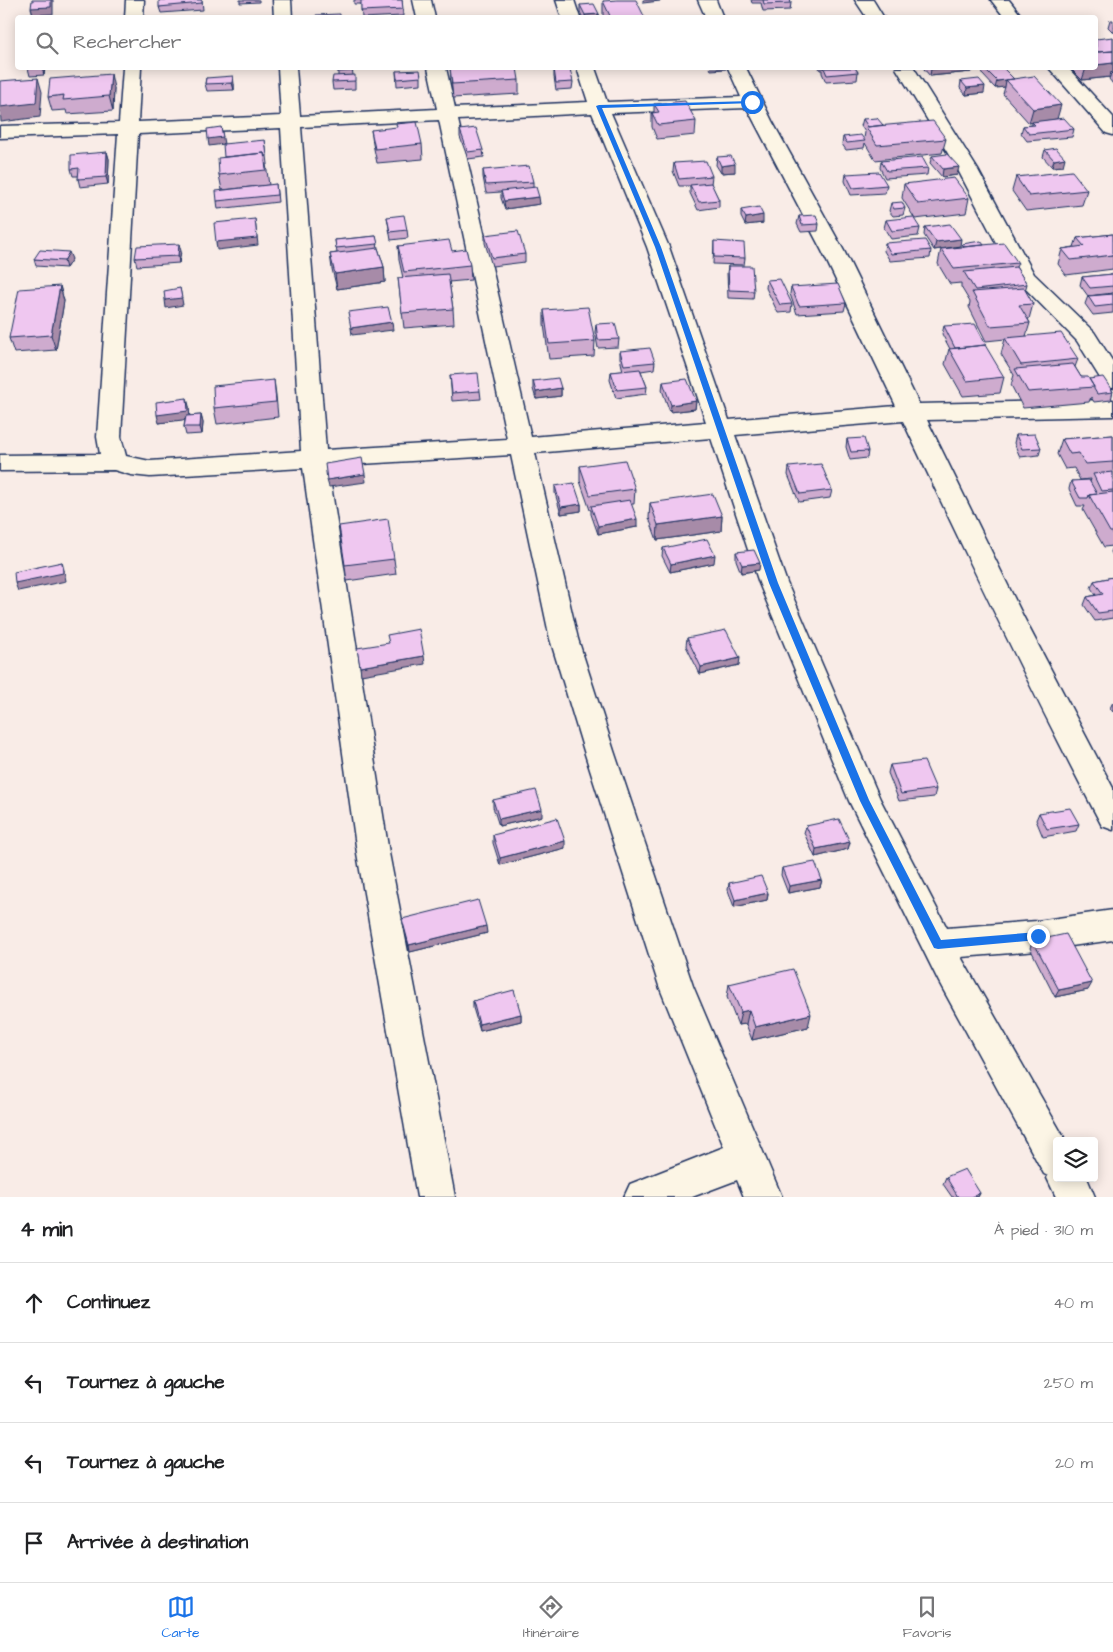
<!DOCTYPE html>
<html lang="fr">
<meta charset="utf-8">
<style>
body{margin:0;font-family:"Architects Daughter",sans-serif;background:#f2f2f2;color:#202124}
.controls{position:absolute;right:15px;bottom:15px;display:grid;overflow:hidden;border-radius:5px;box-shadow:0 2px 12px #0003}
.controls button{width:45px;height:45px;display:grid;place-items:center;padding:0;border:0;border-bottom:1px solid #e0e0e0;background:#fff;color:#202124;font:25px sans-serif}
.stop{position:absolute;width:15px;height:15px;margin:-11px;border:4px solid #1a73e8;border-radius:50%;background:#fff}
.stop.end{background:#1a73e8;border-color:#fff;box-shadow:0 1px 5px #0008}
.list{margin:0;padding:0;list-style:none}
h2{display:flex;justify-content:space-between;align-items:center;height:65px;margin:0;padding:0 20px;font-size:21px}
h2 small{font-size:16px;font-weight:400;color:#757577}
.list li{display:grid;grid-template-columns:32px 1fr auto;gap:15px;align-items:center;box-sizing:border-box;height:80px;padding:0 20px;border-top:1px solid #e0e0e0}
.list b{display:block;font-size:19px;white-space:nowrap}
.list em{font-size:16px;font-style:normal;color:#757577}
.icon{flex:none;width:28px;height:28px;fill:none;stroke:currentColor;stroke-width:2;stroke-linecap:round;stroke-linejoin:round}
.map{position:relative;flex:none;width:1113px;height:1197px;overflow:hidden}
.search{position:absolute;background:#fff;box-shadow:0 2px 12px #0003;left:15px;right:15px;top:15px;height:55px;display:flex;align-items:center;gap:12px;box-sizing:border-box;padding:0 18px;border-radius:5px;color:#757577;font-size:19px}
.sheet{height:385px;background:#fff}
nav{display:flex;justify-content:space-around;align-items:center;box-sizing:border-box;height:70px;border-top:1px solid #e0e0e0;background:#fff;font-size:14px;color:#757577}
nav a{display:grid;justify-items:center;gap:2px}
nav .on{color:#1a73e8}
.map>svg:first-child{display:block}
</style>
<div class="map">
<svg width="1113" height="1197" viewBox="0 0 1113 1197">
<rect width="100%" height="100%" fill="#f9ece7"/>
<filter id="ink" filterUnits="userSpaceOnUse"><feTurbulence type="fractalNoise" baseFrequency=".02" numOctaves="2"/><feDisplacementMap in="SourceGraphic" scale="10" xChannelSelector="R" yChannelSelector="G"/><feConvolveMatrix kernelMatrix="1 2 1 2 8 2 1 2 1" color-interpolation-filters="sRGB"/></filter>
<g filter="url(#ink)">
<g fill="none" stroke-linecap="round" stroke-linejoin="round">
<g stroke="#1b2f5e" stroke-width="3">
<path id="street" d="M126 0H144L143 18H125Z
M273 0H291L292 18H274Z
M413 0H431L435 18H417Z
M556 0H574L580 18H562Z
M698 0H716L723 18H706Z
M855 0H873L884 18H867Z
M991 0H1009L1023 18H1005Z
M123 68H141L138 122 281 116 278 68H296L300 116 437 109 428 68H446L455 108 588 102 577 68H595L607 102 741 97 728 68H746L772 121 844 251 919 404 1113 400V416L927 420 1023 616 1113 788V830L1102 826C1032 693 967 557 903 421L735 435 787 583 880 799 947 928 1037 921 1113 910V940L1037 951 961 957 1066 1141H1057V1178H1087L1095 1197H1056L1047 1178 1048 1176 1044 1174 939 982 849 801 759 583 711 438 535 453 578 639 614 751 693 986 782 1197H744L737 1180 692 1197H624L630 1184 724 1147 659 986 584 751 550 639 511 455 328 466 389 853 455 1197H417L357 853 303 468 150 477 131 475 114 470 0 471V455L100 454 97 437 118 134 0 138V126L119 123ZM747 108 822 251 896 406 729 420 669 247 611 113ZM592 113 647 247 706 422 531 437 458 120ZM439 120 507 439 326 450 301 127ZM281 128 301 451 150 461 126 456 121 437 138 134Z
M896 68H914L978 170 1034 274 1094 332 1113 362V388L1105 386 1077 341 1014 277 958 170Z
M1049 68H1068L1113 117V135L1106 133Z"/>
</g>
<use href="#street" fill="#fcf5e5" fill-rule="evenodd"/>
</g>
<path fill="#ceabce" stroke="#1b2f5e" d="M202 0 203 10 161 13 159 7Z
M240 0H259V2L240 3Z
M354 0H402L403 16 362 18 361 4H354Z
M751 0H790L791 3 790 10 763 11 761 3H752Z
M603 1 645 18H604L603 15Z
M580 5 599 14V18H583L580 12Z
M1110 20H1113V32L1108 27Z
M1113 37V84L1109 79 1110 77 1082 80 1070 68H1096Z
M28 68H45L44 75 30 76Z
M338 68H352L353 75 355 82V89L333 90 332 82 338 76Z
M450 68 519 80V94L453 98Z
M710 68H726V69L711 70Z
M819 68H855L858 72 857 80 826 82 822 73V70H820Z
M924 68H971V72L930 76 924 69Z
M984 68 1014 79 1057 119 1074 129 1072 137 1027 141 1021 133 1023 126 1032 125V122L1029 123 1003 94 1005 87 995 88 982 74Z
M554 69 573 82 572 89 556 90 554 77Z
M396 71 421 77V84L397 86Z
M206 78 234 84V90L207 91 205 84Z
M961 81 984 93 966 95 960 88Z
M114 88 113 111 67 114 66 110 52 111 48 97Z
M654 104 696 121 695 135 657 139 652 127V113L654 112Z
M863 119 883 125 946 139 942 153 875 160 865 143 864 148 846 150 842 144 843 137 864 139 865 132 861 126Z
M371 130 422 144 423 159 377 163 373 144Z
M460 130 483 150 484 157 468 159 460 137Z
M265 140 268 164H266L269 185 222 190 219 175 224 157Z
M1045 150 1063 166 1052 167 1043 157Z
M107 152 109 159 108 184 80 187 78 179 79 176H73L71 169Z
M932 156 957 175 942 177 930 163Z
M717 157 735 172 721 173 716 165Z
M881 161 928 168 927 175 885 178 880 168Z
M674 163 712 176 711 184 719 200V207L698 210 690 193V186H679L673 171Z
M483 170 533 182V187L540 204 505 209 501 198V192L486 193 483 177Z
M846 174 887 185 885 193 851 195 845 181Z
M1016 177 1087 190 1082 205 1026 211 1012 191Z
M276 184 278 202 218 209 217 201Z
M904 184 969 198 966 213 915 219 902 198Z
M891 203 905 208 903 215 893 216 889 211Z
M741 210 763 223 745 225 741 217Z
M799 216 819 224 818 231 801 232 797 224Z
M387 217 407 230 408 238 391 240Z
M886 220 920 228 918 236 891 239 884 228Z
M925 227 960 246 944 248 961 247 962 244 984 245 1018 263 1016 267 1027 284 1025 291 1033 304 1029 319H1028L1030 323 1026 336 1078 359 1075 367 1081 377 1089 379 1113 391 1111 400 1094 402 1091 397 1089 402 1023 408 1011 385 1014 375 1001 354 1005 339 986 341 969 307 970 302 961 287V283L950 284 938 264 941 249 934 250 924 235Z
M1113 234V269L1066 275 1058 264 1062 249 1074 247 1077 238Z
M485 235 525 254V262L492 266 485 243Z
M376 236 378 248 384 267 385 282 337 289 332 269 330 254 337 253 335 240Z
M714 241 745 258 744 265 713 264Z
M885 243 931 250 930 258 890 261 884 251Z
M398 246 452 251 470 265 471 280 449 282 453 309 454 324 404 328 398 278H403L399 260Z
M181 251 179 263 137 266 135 258Z
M34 259H72L66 268 36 266Z
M728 266 754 291 753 299 728 298 727 273Z
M1113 274V293L1088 296 1080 285 1082 277Z
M767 280 792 304 791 312 778 313 766 288Z
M60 286 64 301 56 350 14 353 9 338Z
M791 287 846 303 844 311 797 314 790 294Z
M1113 294V313L1093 315 1085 304 1088 296Z
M544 310 595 341 594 356 549 359 544 325Z
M596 324 619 339 618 347 598 348 595 332Z
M944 326 1004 377 1000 393 963 396 945 364 949 349H950L942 334Z
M620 351 655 362 654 369 641 371 647 387 646 394 616 398 610 380 611 372 623 371 620 358Z
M450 375 480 391 481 399 452 401Z
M274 380 276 395 278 417 217 424 214 408Z
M533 381 561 388V396L536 399 533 389Z
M663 382 696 401 695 409 670 412 662 390Z
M189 406V416L201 415 203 423 202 434 186 435 184 427 185 419 159 423Z
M1016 435 1041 448 1039 455 1020 457 1014 443Z
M1113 435V556L1111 552 1113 546 1104 547 1083 510 1085 506H1077L1069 489 1071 481 1090 482 1091 479 1080 480 1074 468 1065 469 1057 454 1062 439Z
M847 439 868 451 867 458 850 460 846 447Z
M580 466 635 489 634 504H631L637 527 598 534 591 514V510H590L580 481Z
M789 467 832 490 830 498 799 502 788 475Z
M555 486 581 504V511L561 514 555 493Z
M650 503 722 516 721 531 657 540 649 518Z
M339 526 394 559 396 574 347 581Z
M663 548 714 563 670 572 662 556Z
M736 552 759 570 741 573 736 560Z
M1113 577V618L1095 621 1084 605 1087 597 1096 595 1091 588 1094 581Z
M687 638 739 665 700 674 686 646Z
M1113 702V712L1110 708Z
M890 765 936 789 934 797 899 801 888 773Z
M493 800 542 816 499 826 493 807Z
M1039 813 1079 824 1076 831 1043 837 1036 820Z
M806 826 850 842 848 849 815 857 804 833Z
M493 835 565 848 500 865 493 843Z
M782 868 822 880 820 887 788 893 781 875Z
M729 883 768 893 767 900 734 907 728 890Z
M402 919 487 933 410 952Z
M1033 941 1088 990 1055 997 1030 948Z
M729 984 808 1027 752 1040 746 1024 738 1025 727 997Z
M473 1001 521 1014V1021L480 1031 473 1008Z
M946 1177 980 1193 978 1197H952L943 1184Z"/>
<path fill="#a78ba8" stroke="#1b2f5e" d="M51 0H53V14L33 15 31 8Z
M643 0H660V1L643 3Z
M599 14V18H585V15Z
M1113 63V74L1111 72 1110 77 1082 80 1086 68H1096V65Z
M42 68H45L44 75Z
M946 68H971V72L930 76 931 69Z
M111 74 114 88 113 111 109 96Z
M233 76 234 84V90L232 83Z
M38 78 42 92 40 117 1 122 0 107Z
M1006 80 1005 87 995 88 997 81Z
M985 86 984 93 966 95 967 88Z
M1061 105 1057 119 1029 123 1033 109Z
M221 127 224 144 209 146 208 139Z
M107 152 109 159 108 184 106 177Z
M1065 158 1063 166 1052 167 1054 160Z
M735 164V172L721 173V166Z
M959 167 957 175 942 177 943 169Z
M539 197 540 204 505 209 504 201Z
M763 215V223L745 225 746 218Z
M255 219 258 245 217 250 216 242Z
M961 239 960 246 934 250 936 242Z
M179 244 181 251 179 263 178 256Z
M69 252 72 259 66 268 64 261Z
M384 267 385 282 337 289 335 274Z
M60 286 64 301 56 350 51 335Z
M180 288 183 305 166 308 165 300Z
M392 322 393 330 352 335 351 328Z
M561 388V396L536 399V392Z
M187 398 189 406 190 419 159 423 157 415Z
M696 401 695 409 670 412 671 405Z
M201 415 203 423 202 434 200 427Z
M365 474 366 482 329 487 327 480Z
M581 504V511L561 514V507Z
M722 516 721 531 657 540 658 525Z
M637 519V527L598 534V526Z
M715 555 714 563 670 572 671 564Z
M62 562 64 570 66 581 18 591 15 583Z
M760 563 759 570 741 573 742 565Z
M424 656 425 664 361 675 360 667Z
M740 658 739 665 700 674 701 667Z
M542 809V816L499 826V819Z
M565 841V848L500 865V858Z
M850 842 848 849 815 857 816 849Z
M822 880 820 887 788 893 789 886Z
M768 893 767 900 734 907 735 900Z
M486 926 487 933 410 952 409 945Z
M1092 983 1088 990 1055 997 1059 990Z
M749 1010 746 1024 738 1025 741 1012Z
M521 1014V1021L480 1031 479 1024Z
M811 1014 808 1027 752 1040 755 1027Z
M980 1193 978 1197H972Z"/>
<path fill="#efc7f0" stroke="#1b2f5e" d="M32 0H51V7L31 8Z
M159 0H202V3L159 7Z
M361 0H402L403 9 361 11Z
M617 0H636L645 18H611L603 1Z
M763 0H790L791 3 764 4Z
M594 4 599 14 585 15 580 5Z
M340 14V18H316V15Z
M250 15V18H220Z
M1113 37V51L1098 52 1096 50V39Z
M1096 50 1098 52 1113 51V63L1096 65Z
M338 68H352V71L338 72Z
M450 68H517L519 80 452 84Z
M824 68H855L858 72 827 75Z
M930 68H946L931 69Z
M984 68H1003L1014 79 997 81Z
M554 69H570L573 82 556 83Z
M420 70 421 77 397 79 396 71Z
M111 74 109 96 63 100 64 95 48 97 50 79Z
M355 75V81L332 82 333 76Z
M233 76 232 83 205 84 206 78Z
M1034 76 1061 105 1033 109 1006 80Z
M38 78 36 103 0 107V81Z
M979 79 985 86 967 88 961 81Z
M685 101 696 121 658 125 652 113 659 112 654 104Z
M877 118 883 125 868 127 863 119Z
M1064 118 1074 129 1029 134 1023 126 1035 125 1032 122Z
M933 121 946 139 877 145 866 127Z
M417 122 422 144 375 149 371 130 397 127 396 124Z
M221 127 223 137 208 139 207 129Z
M476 128 483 150 468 152 460 130Z
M861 135 865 141 847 143 843 137Z
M265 140 267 156 265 157 264 153 224 157 223 144Z
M1056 148 1065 158 1054 160 1045 150Z
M107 152 106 177 78 179 79 168 71 169V155Z
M264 153 266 170 219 175 218 158Z
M947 154 959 167 943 169 932 156Z
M731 156 735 164 721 166 717 157Z
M922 157 928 168 887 171 881 161Z
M706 161 712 176 679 179 674 163Z
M529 166 533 182 486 185 483 170Z
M1072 171 1087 190 1029 196 1016 177Z
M879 172 887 185 853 188 846 174Z
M954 178 969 198 918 204 904 184Z
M711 183 719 200 699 202 690 185Z
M276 184 277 195 217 201 216 191Z
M536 187 539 197 504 201 501 191Z
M902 202 905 208 894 209 891 203Z
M759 207 763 215 746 218 741 210Z
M404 215 407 230 390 232 387 217Z
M816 215 819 224 802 225 799 216Z
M913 217 920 228 892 231 886 220Z
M255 219 257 238 216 242 214 223Z
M950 224 961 239 936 242 925 227Z
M518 231 525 254 492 258 485 235Z
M1113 234V255L1071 260 1062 249 1084 246 1077 238Z
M376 236 378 244 336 248 335 240Z
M449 240 452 251 466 249 470 265 404 272 398 246Z
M925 240 931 250 891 254 885 243Z
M714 241 744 243 745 258 714 257Z
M981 241 984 245 964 247 962 244Z
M1004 243 1018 263 954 269 941 249Z
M179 244 178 256 135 258 137 246Z
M378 248 384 267 335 274 330 254Z
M40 250 69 252 64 261 34 259Z
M728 266H752L754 291 729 290Z
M1016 267 1027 284 975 290 964 272Z
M448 274 453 309 402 313 398 278Z
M1113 274V286L1090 288 1082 277Z
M780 279 792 304 780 305 767 280Z
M838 284 846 303 799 306 791 287Z
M60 286 51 335 9 338 19 289Z
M180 288 182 298 165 300 164 291Z
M1024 288 1033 304 1019 305 1030 323 990 326 972 292Z
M1113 294V305L1095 307 1088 296Z
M388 307 392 322 351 328 348 312Z
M588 307 595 341 549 344 544 310Z
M615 323 619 339 598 340 596 324Z
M975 324 986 345 955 348 944 326Z
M1061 333 1078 359 1021 365 1005 338Z
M985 345 1004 377 967 381 949 349Z
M650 348 655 362 624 365 620 351Z
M1073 364 1081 377H1088L1094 387 1028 392 1015 369Z
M640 369 647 387 617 390 611 372Z
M478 373 480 391 452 393 450 375Z
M1103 377 1113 392 1097 394 1094 389V387L1089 379Z
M558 378 561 388 536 392 533 381Z
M687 379 696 401 671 405 663 382Z
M274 380 276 402 214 408 213 386Z
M187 398 188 411 157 415 156 402Z
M201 415 200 427H184L186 416Z
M1035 434 1041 448 1022 449 1016 435Z
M1113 435V462L1085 464 1079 453 1070 454 1062 439Z
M864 438 868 451 851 452 847 439Z
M362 458 365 474 327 480 325 464Z
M625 460 635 489 590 495 580 466Z
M821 464 832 490 800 494 789 467Z
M1113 472V490L1101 491 1093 474Z
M1089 480 1097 494 1089 495 1088 498H1080L1071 481Z
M574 483 581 504 561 507 555 486Z
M1113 492V532H1110L1089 495Z
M713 494 722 516 658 525 650 503Z
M630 500 637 519 598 526 591 506Z
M388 519 394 559 345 565 339 526Z
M707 539 715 555 671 564 663 548Z
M754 550 760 563 742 565 736 552Z
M62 562 63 573 15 583 14 572Z
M1113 577V611L1098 613 1087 597 1103 594 1094 581Z
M419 629 424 656 360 667 357 648 389 643 387 635Z
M726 630 740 658 701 667 687 638Z
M924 761 936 789 901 794 890 765Z
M536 790 542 809 499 819 493 800Z
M1070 808 1079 824 1047 829 1039 813Z
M557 818 565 841 500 858 493 835Z
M839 819 850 842 816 849 806 826Z
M815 862 822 880 789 886 782 868Z
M761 876 768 893 735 900 729 883Z
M478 900 486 926 409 945 402 919Z
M1066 934 1092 983 1059 990 1033 941Z
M793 969 811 1014 755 1027 749 1010 741 1012 729 984Z
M514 990 521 1014 479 1024 473 1001Z
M965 1169 980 1193 972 1197H958L946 1177Z"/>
</g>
<path fill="#1a73e8" d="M752 101 754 103 602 108 661 247 778 583 869 800 941 940 1038 932 1042 936 1038 940 938 949 934 948 860 801 769 583 655 247 596 106 599 105Z"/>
</svg>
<div class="controls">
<button><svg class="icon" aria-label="layers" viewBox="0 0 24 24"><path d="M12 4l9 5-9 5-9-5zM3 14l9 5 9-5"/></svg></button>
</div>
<div class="stop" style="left:752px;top:102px"></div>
<div class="stop end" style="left:1038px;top:936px"></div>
<div class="search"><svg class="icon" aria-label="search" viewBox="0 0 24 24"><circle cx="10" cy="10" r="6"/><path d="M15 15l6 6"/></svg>Rechercher</div>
</div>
<section class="sheet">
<h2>4 min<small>À pied · 310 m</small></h2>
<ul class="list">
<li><svg class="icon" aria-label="ahead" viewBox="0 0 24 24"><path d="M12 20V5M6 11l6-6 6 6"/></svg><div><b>Continuez</b></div><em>40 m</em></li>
<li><svg class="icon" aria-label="left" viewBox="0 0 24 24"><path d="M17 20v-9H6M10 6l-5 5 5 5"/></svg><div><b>Tournez à gauche</b></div><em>250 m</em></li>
<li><svg class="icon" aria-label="left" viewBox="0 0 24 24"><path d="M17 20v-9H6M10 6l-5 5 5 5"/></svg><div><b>Tournez à gauche</b></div><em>20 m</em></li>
<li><svg class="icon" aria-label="arrive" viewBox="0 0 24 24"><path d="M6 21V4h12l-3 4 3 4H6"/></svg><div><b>Arrivée à destination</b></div></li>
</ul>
</section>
<nav>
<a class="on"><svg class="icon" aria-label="map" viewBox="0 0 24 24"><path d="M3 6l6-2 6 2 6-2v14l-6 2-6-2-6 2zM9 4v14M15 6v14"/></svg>Carte</a>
<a><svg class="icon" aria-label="directions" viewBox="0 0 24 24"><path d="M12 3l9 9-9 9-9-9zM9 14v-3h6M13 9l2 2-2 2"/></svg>Itinéraire</a>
<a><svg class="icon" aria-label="saved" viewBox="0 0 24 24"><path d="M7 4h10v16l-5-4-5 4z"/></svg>Favoris</a>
</nav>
